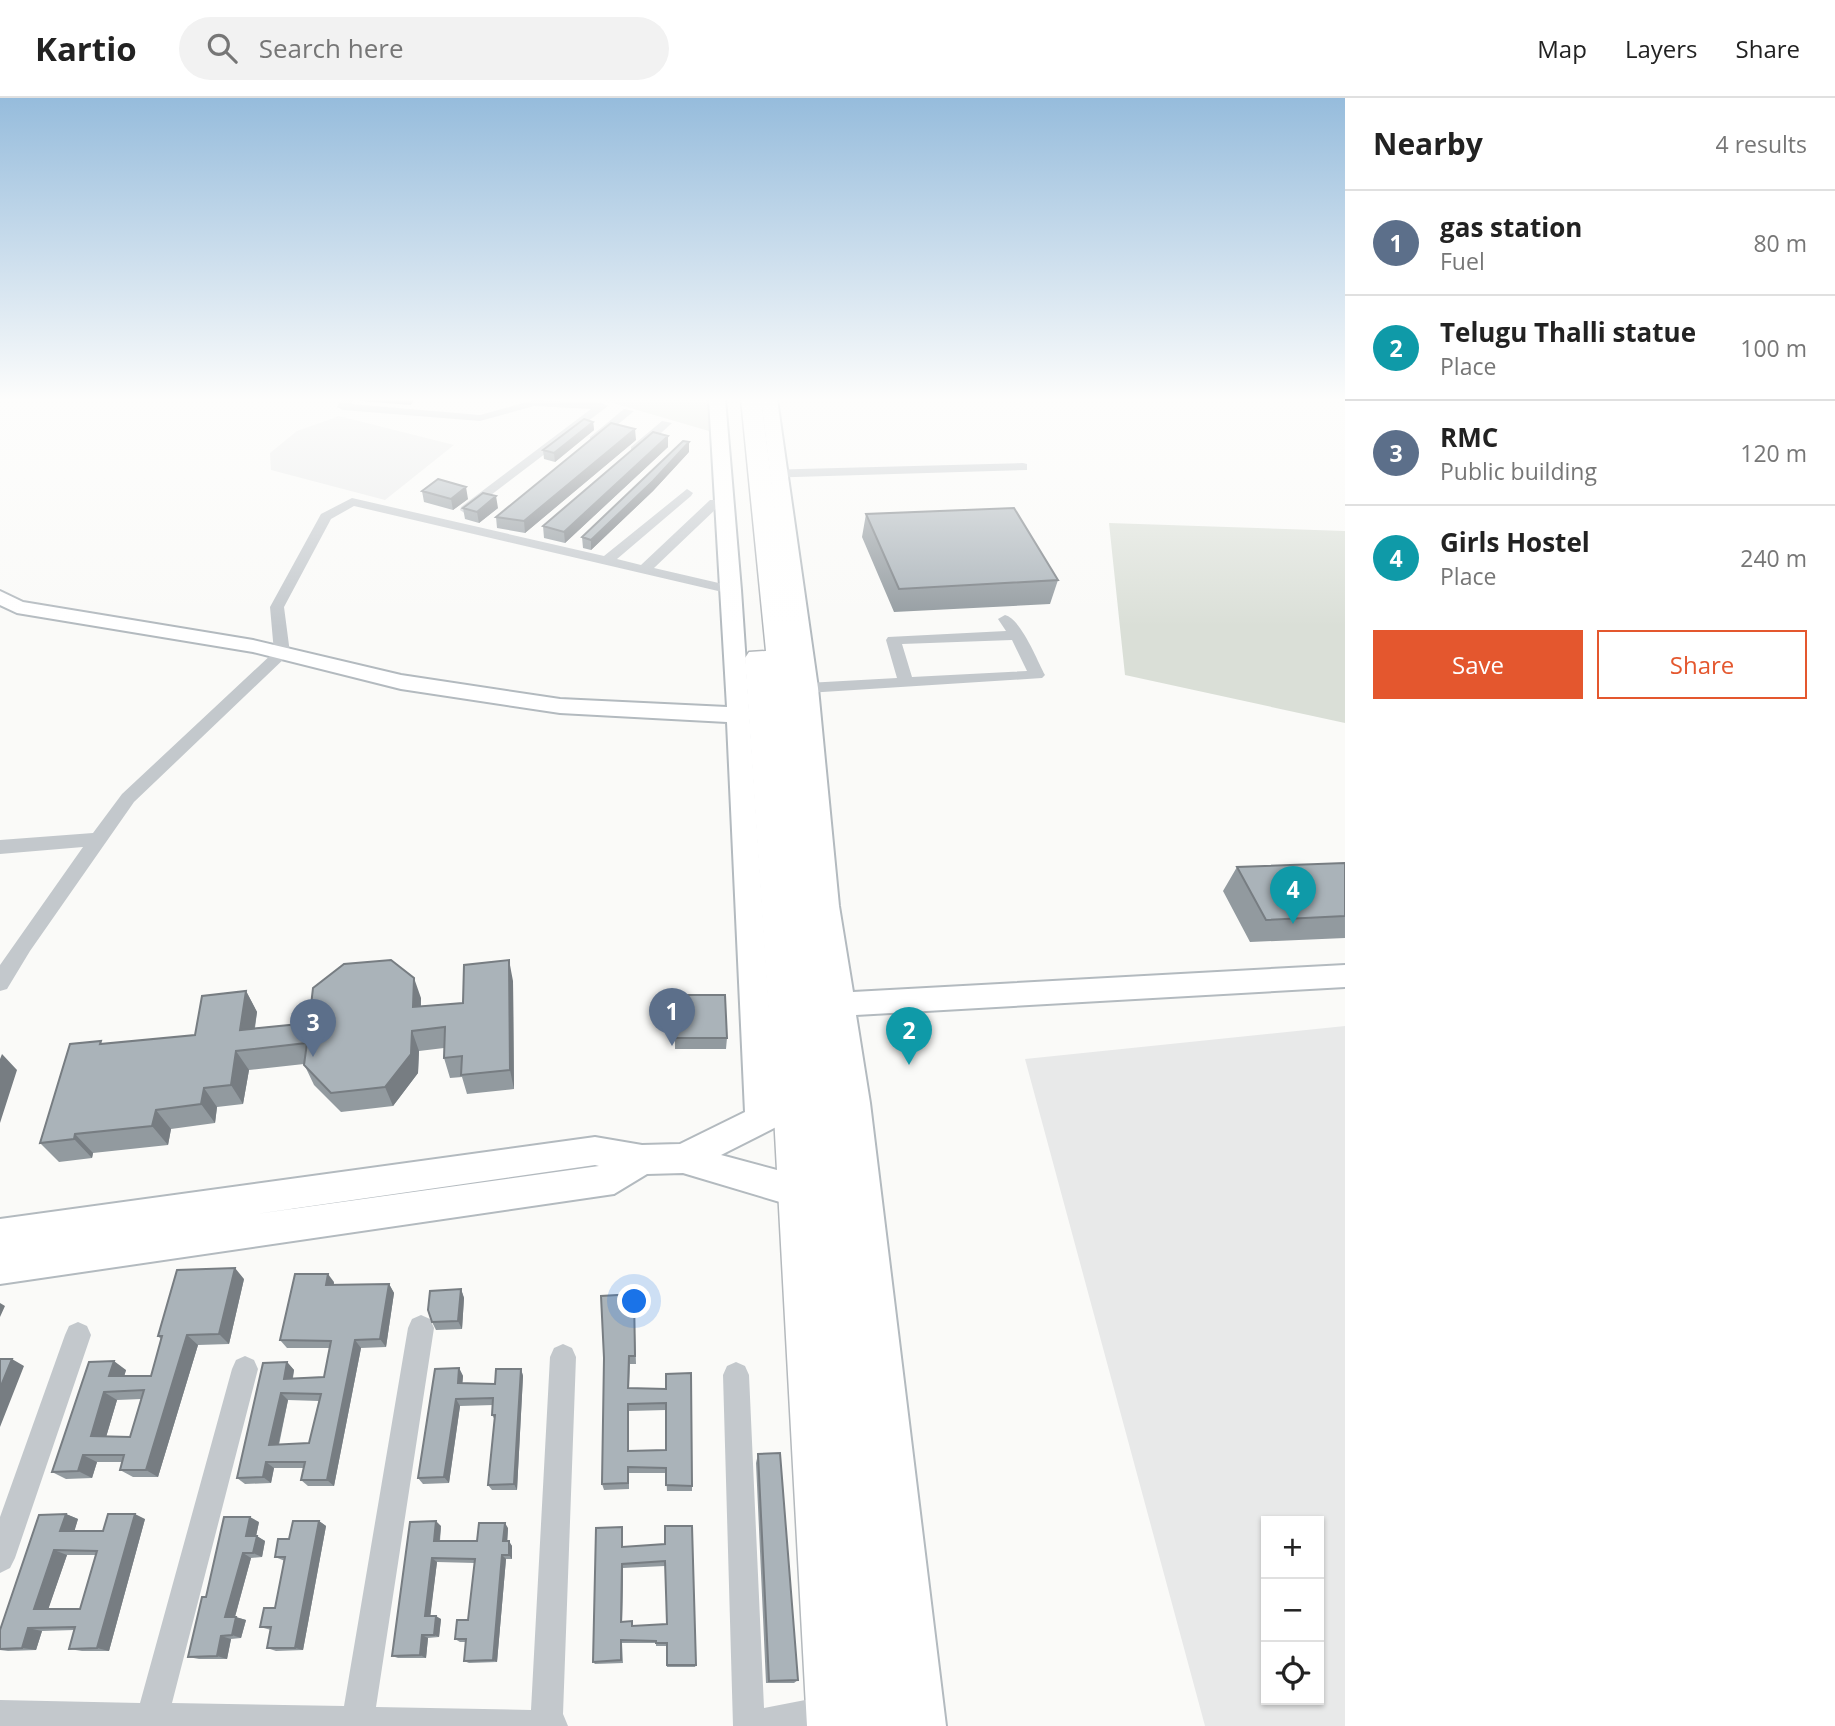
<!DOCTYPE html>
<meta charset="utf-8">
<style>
body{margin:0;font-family:"Open Sans",sans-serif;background:#f2f2f2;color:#222}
.controls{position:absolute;right:21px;bottom:21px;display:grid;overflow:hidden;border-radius:0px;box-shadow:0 2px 5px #0004}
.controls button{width:63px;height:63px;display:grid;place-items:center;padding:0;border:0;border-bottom:2px solid #e0e0e0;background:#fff;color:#222;font:35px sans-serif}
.you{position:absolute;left:635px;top:1204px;width:24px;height:24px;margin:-18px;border:5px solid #fff;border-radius:50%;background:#1a73e8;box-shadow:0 0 0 10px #1a73e833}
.badge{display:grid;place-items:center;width:46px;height:46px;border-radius:50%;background:#e4572e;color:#fff;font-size:23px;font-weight:700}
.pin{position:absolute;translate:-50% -58px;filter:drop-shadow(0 2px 4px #0008)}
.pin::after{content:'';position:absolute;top:37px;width:24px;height:21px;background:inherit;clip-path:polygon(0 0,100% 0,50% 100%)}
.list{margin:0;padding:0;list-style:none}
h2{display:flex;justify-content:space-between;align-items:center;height:91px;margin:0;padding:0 28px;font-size:30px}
h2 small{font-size:23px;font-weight:400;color:#767676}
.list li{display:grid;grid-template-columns:46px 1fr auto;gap:21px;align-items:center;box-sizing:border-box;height:105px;padding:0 28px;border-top:2px solid #e0e0e0}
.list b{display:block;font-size:26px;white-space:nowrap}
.list p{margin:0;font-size:23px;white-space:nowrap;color:#767676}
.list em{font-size:23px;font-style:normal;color:#767676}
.actions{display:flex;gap:14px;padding:21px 28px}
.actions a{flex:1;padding:16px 0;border:2px solid #e4572e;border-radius:0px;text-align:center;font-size:24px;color:#e4572e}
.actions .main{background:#e4572e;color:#fff}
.icon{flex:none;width:38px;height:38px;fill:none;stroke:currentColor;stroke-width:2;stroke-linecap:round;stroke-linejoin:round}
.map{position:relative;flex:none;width:1345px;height:1628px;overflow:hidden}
header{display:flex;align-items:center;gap:42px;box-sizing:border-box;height:98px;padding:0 35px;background:#fff;border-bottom:2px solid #e0e0e0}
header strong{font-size:33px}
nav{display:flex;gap:38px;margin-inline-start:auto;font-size:24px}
.search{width:490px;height:63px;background:#f2f2f2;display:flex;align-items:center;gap:18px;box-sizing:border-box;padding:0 24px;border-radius:38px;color:#767676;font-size:26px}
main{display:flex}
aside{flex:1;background:#fff}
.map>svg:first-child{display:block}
</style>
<header>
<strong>Kartio</strong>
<div class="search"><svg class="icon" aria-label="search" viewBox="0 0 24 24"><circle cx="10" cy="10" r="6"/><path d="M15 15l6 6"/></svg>Search here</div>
<nav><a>Map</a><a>Layers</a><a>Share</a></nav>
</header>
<main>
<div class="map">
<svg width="1345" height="1628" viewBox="0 0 1345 1628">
<rect width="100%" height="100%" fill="#fafaf8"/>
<path fill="#e8e9e9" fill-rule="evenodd" d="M339 318 454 347 385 402 271 372 270 355 297 333Z
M1345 928V1628H1205L1025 961ZM1319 1423V1602H1266V1423Z"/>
<path fill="#dadfd7" d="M605 301H708L709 333 606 303Z
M1109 425 1345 433V625L1125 577Z"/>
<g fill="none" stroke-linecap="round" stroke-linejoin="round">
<g stroke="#b3babf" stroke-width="4">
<path id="secondary" d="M709 301H725L741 492 775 1000 786 1004 790 1014 786 1024 721 1057 822 1084 827 1095 822 1106 811 1110H800L683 1075 647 1076 614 1096 0 1186V1121L595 1039 642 1047 680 1046 745 1014 727 624 560 615 401 591 253 554 17 515 0 507V493L23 504 253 542 401 577 560 601 727 609ZM595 1067 599 1068 235 1119Z
M761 301H777L818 590 839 808 853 894 1345 867V889L856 917 870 1005 946 1628H902L840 1005 828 918 815 915 811 907 815 899 825 895 813 808 796 590Z"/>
</g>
<g stroke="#b4b9bd" stroke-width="3">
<path id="highway" d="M741 301H761L851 1005 919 1628H807L768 906 745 560 749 554 766 553Z"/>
</g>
<path fill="#c3c8cc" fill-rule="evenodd" d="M343 301H354L351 306 480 317 534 302 602 305 608 308 466 416 460 412 461 409 591 311 534 308 480 323 343 312 337 309Z
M624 311 634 313 598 343H590V339Z
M662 323 672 325 639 355H631V349Z
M1023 365 1027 366V372L762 380 756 376 762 372Z
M687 391 693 395 691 398 617 461 641 467 710 402H729V408L718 409 654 470 736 489V495L731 496 354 408 331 421 284 509 290 555 287 558 134 704 30 853 7 891 0 893V867L83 749 0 756V742L93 735 122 696 274 554 270 509 321 416 352 400 604 458Z
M1005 517C1021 521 1037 562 1045 577L1042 580 807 595 799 590 807 585 897 580 886 542 888 539 1006 533 998 521ZM1012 542 1027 573 912 579 902 546Z
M421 1217 430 1221 434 1230 376 1609 531 1612 550 1259 554 1250 563 1246 572 1250 576 1259 563 1616 568 1628H0V1602L140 1605 232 1271 236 1262 245 1258 254 1262 258 1271 172 1605 344 1608 408 1230 412 1221Z
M78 1224 87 1228 91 1237 15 1460 10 1470 0 1475V1419L65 1237 69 1228Z
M736 1264 745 1268 749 1277 764 1610 831 1597 842 1602 847 1613 842 1624 833 1628H733L723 1277 727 1268Z"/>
<use href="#secondary" fill="#fff" fill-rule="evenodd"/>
<use href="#highway" fill="#fff" fill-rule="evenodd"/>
</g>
<path fill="#929a9f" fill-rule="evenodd" d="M359 301H415L411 307 359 303Z
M593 324 594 332 555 364 544 361 543 352Z
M668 338V349L565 445 544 440 543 428Z
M636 342 525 435 497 430 496 419Z
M689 354 653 393 591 452 583 450 582 439Z
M422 393 468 401 453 412 424 404Z
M463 410H498L479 425 465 421Z
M866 416 1058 482 1050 506 894 514 862 439Z
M1345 765V840L1250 844 1223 793 1237 769Z
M513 883 514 991 467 996 462 979 450 980 444 960V950L419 953 418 975 393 1008 341 1014 314 987 304 966 249 972 243 1006 217 1009 215 1025 171 1031 168 1047 93 1055 92 1060 59 1064 40 1045 103 946 195 937 246 893 257 914 255 930 309 925 421 900V908L463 905Z
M675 897 727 940 726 951H675Z
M244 1181 229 1246 198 1247 158 1379H133L120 1372 122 1364H97L92 1380 66 1381 52 1374 89 1264 126 1272 124 1278H151L161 1241 158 1238ZM142 1301 130 1339H106L117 1302Z
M334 1184V1187L389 1186 394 1195 386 1249 361 1250 334 1388H308L301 1382 304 1370H274L271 1385 245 1386 237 1380 287 1264 294 1272 293 1280 324 1279 330 1250H287L280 1242ZM288 1302 319 1303 309 1345 279 1347Z
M461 1191 464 1200 462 1231 436 1232 432 1224Z
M634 1204 636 1266H630L629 1290 666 1291 692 1388V1393H667L666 1375H629V1391L604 1392 602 1386ZM666 1312V1352L629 1353V1313Z
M459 1270 463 1278 462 1285 495 1286 521 1271 523 1278 517 1392H492L488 1387 495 1322 492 1317 493 1307 460 1308 449 1385 423 1386 418 1380Z
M758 1356 798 1582 794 1585H766L756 1365Z
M66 1416 78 1421 74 1433H103L145 1421 109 1553H82L69 1551 74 1532 42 1533 36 1552 8 1553 0 1552V1532ZM67 1457H96L80 1511H48Z
M319 1423 326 1428 303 1552 276 1553 267 1550 271 1532 260 1529 275 1510 285 1463 275 1459 289 1441Z
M259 1424 256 1438 265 1443 262 1459 251 1460 235 1519 246 1522 241 1540 231 1541 227 1561H199L188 1559 206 1499Z
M441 1428 440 1443H477L508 1430 507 1443 512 1448V1461H506L497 1564 469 1565 464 1563 466 1544H460L455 1541 468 1522 475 1465 437 1464 430 1518 441 1521 439 1539 428 1540 426 1560H398L392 1558Z
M623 1434V1449L665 1446 696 1567 695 1569H667V1548H656V1545H622L623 1565 595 1566 593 1564ZM665 1468 667 1526 633 1528 622 1524 623 1470Z"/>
<path fill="#777d82" d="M593 324 594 332 555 364 554 355Z
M635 331 636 342 525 435 524 423Z
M668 338V349L565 445 564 434Z
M689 344V354L653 393 591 452V442Z
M466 389 468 401 453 412 451 401Z
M496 398 498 410 479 425 477 414Z
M509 862 513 883 514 991 510 972Z
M414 880 421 900 420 929 413 909Z
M246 893 257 914 251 952 240 932Z
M412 933 419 953 418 975 393 1008 385 989Z
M236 953 249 972 243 1006 231 987Z
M2 956 17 972 0 1025V961Z
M204 990 217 1009 215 1025 201 1006Z
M156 1012 171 1031 168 1047 152 1028Z
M75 1036 93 1055 92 1060 74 1041Z
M235 1170 244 1181 229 1246 219 1236Z
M328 1176 334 1184 332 1196 326 1187Z
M389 1186 394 1195 386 1249 380 1241Z
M461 1191 464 1200 462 1231 458 1223Z
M0 1205 5 1208 0 1219Z
M187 1237 198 1247 158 1379 146 1372Z
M355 1242 361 1250 334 1388 327 1382Z
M12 1261 24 1268 0 1329V1290Z
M114 1263 126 1272 122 1286 109 1278Z
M287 1264 294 1272 291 1288 284 1281Z
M459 1270 463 1278 462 1292 458 1285Z
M521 1271 523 1278 517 1392 514 1386Z
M104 1294 117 1302 104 1346 91 1338Z
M281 1295 288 1302 277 1353 269 1347Z
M456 1301 460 1308 449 1385 444 1379Z
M83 1357 97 1364 92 1380 78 1373Z
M266 1364 274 1370 271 1385 263 1379Z
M66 1416 78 1421 73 1438 60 1433Z
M135 1416 145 1421 109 1553 97 1550Z
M250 1419 259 1424 255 1443 246 1438Z
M319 1423 326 1428 303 1552 295 1550Z
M436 1423 441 1428 439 1448 434 1443Z
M505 1425 508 1430 507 1448 503 1443Z
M257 1438 265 1443 262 1459 253 1455Z
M509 1443 512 1448V1461L509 1457Z
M54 1452 67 1457 47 1515 34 1511Z
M243 1455 251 1460 234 1522 225 1519Z
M502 1457 506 1461 497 1564 493 1562Z
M432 1460 437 1464 430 1521 425 1518Z
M622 1466 623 1470 622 1527 621 1524Z
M436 1518 441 1521 439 1539 434 1537Z
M236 1519 246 1522 241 1540 232 1537Z
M28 1530 42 1533 36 1552 22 1550Z
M422 1537 428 1540 426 1560 420 1557Z
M221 1538 231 1541 227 1561 217 1558Z"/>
<path fill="#aab3b9" stroke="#777d82" stroke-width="2" fill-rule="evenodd" d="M584 321 593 324 554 355 543 352Z
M611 325 635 331 524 423 496 419Z
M653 334 668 338 564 434 543 428Z
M683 343 689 344 653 383 591 442 582 439Z
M438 381 466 389 451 401 422 393Z
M483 395 496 398 477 414 463 410Z
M1014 410 1058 482 899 491 866 416Z
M1345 765V818L1266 822 1237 769Z
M391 862 414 880 413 909 463 905 464 867 509 862 510 972 461 977 462 958 444 960 445 929 412 933 411 956 385 989 331 995 304 967 307 945 236 953 231 987 204 990 201 1006 156 1012 152 1028 75 1036 74 1041 40 1045 70 946 101 943 100 946 195 937 202 898 246 893 240 932 309 925 313 890 344 866Z
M675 897H725L727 940H675Z
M235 1170 219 1236 187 1237 146 1372H120L124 1357H83L78 1373 52 1374 89 1264 114 1263 109 1278H151L162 1238H158L177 1172ZM144 1292 130 1339 91 1338 104 1294Z
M295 1176H328L326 1187 389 1186 380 1241 355 1242 327 1382H301L305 1364H266L263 1379 237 1380 263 1265 287 1264 284 1281 324 1279 331 1243 280 1242ZM281 1295 321 1296 309 1345 269 1347Z
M461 1191 458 1223 432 1224 428 1212 430 1193Z
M634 1196 635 1258H629L628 1290 666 1291V1276L691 1275 692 1388 666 1387V1370L628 1369V1385L602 1386 604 1260 601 1198ZM666 1305V1352L628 1353V1306Z
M0 1261H12L0 1290Z
M459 1270 458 1285 495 1286 496 1271H521L514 1386 488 1387 495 1317H492L493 1300 456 1301 444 1379 418 1380 435 1271Z
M780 1355 798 1582 769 1583 758 1356Z
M66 1416 60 1433H103L108 1416H135L97 1550 69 1551 75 1529 28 1530 22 1550 0 1551V1532L39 1417ZM54 1452 97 1453 80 1511H34Z
M224 1419H250L246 1438H257L253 1455H243L225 1519H236L232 1537 221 1538 217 1558 188 1559 202 1499H206Z
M293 1423H319L295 1550H267L271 1529H260L264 1510H275L285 1459H275L278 1441H289Z
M436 1423 434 1443H477L479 1425H505L503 1443H509V1457H502L493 1562 464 1563 466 1541H455L457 1522H468L475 1461 432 1460 425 1518H436L434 1537H422L420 1557 392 1558 410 1424Z
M665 1428H692L696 1567H667V1545H656V1543L621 1542V1562L593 1564 596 1430 622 1429V1449L665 1446ZM665 1463 667 1526 632 1528V1523L621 1524 622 1466Z"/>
<linearGradient id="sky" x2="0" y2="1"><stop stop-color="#96bcdc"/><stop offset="0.57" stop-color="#fdfdfc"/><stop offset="1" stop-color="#fdfdfc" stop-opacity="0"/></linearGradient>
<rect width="1345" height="529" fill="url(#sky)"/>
</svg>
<div class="controls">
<button>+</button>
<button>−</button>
<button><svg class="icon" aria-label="locate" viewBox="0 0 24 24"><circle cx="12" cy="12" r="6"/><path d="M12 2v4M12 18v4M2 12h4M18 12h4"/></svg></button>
</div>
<div class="you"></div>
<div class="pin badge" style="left:672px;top:948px;background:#5c6f8a">1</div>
<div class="pin badge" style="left:909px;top:967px;background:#0f9aa8">2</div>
<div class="pin badge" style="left:313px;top:959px;background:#5c6f8a">3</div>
<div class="pin badge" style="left:1293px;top:826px;background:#0f9aa8">4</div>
</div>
<aside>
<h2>Nearby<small>4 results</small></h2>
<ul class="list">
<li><span class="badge" style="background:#5c6f8a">1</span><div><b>gas station</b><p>Fuel</p></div><em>80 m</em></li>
<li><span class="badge" style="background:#0f9aa8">2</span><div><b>Telugu Thalli statue</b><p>Place</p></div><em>100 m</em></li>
<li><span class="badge" style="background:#5c6f8a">3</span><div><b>RMC</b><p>Public building</p></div><em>120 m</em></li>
<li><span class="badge" style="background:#0f9aa8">4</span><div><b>Girls Hostel</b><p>Place</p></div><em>240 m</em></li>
</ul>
<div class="actions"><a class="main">Save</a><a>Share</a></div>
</aside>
</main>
